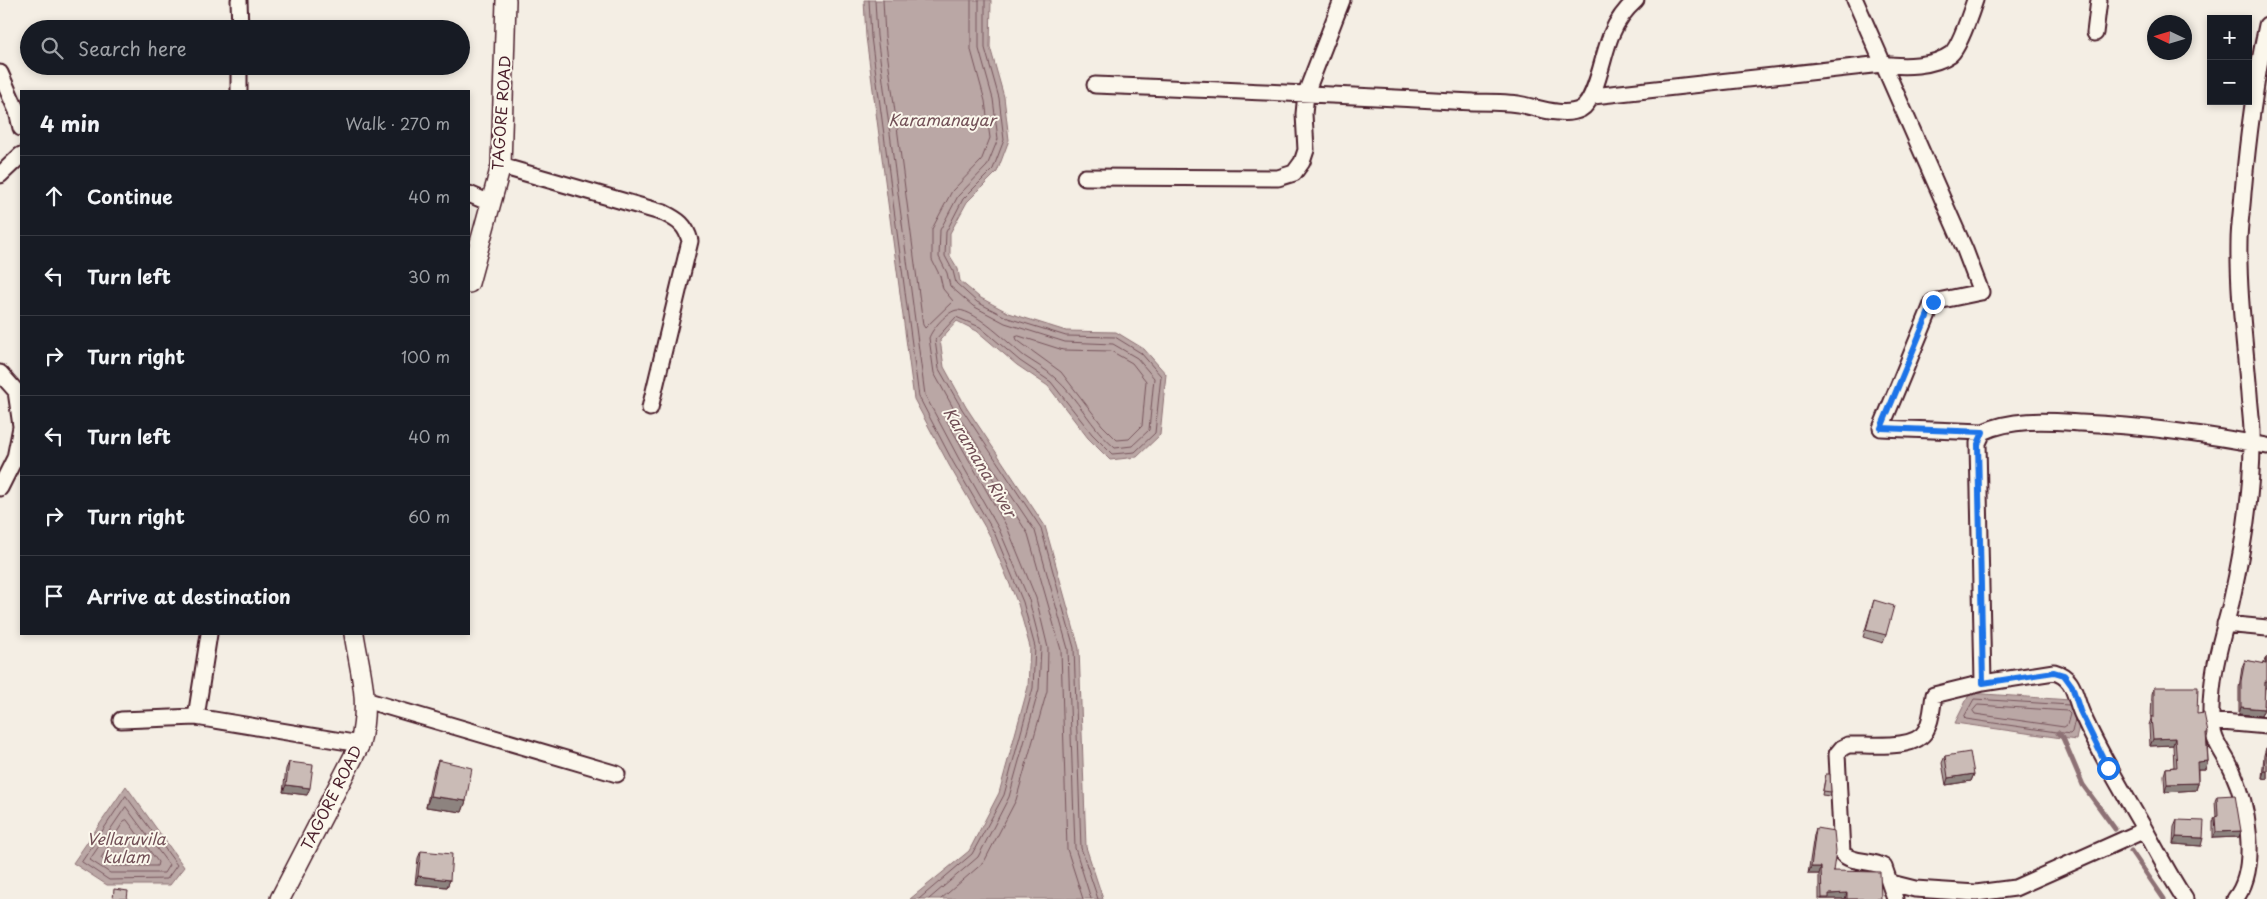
<!DOCTYPE html>
<meta charset="utf-8">
<style>
body{margin:0;font-family:"Playpen Sans",sans-serif;background:#20242c;color:#f1f3f6}
.controls{position:absolute;right:15px;top:15px;display:grid;overflow:hidden;border-radius:0px;box-shadow:0 2px 8px #0003}
.controls button{width:45px;height:45px;display:grid;place-items:center;padding:0;border:0;border-bottom:1px solid #363941;background:#171b24;color:#f1f3f6;font:25px sans-serif}
.compass{position:absolute;left:2147px;top:15px;width:45px;height:45px;border-radius:50%;background:#171b24;box-shadow:0 2px 8px #0003;rotate:274deg}
.stop{position:absolute;width:15px;height:15px;margin:-11px;border:4px solid #1a73e8;border-radius:50%;background:#fff}
.stop.end{background:#1a73e8;border-color:#fff;box-shadow:0 1px 5px #0008}
.list{margin:0;padding:0;list-style:none}
h2{display:flex;justify-content:space-between;align-items:center;height:65px;margin:0;padding:0 20px;font-size:21px}
h2 small{font-size:16px;font-weight:400;color:#9ea1a6}
.list li{display:grid;grid-template-columns:32px 1fr auto;gap:15px;align-items:center;box-sizing:border-box;height:80px;padding:0 20px;border-top:1px solid #363941}
.list b{display:block;font-size:19px;white-space:nowrap}
.list em{font-size:16px;font-style:normal;color:#9ea1a6}
.icon{flex:none;width:28px;height:28px;fill:none;stroke:currentColor;stroke-width:2;stroke-linecap:round;stroke-linejoin:round}
.map{position:relative;flex:none;width:2267px;height:899px;overflow:hidden}
.search{position:absolute;background:#171b24;box-shadow:0 2px 8px #0003;left:20px;top:20px;width:450px;height:55px;display:flex;align-items:center;gap:12px;box-sizing:border-box;padding:0 18px;border-radius:28px;color:#9ea1a6;font-size:19px}
.panel{position:absolute;background:#171b24;box-shadow:0 2px 8px #0003;left:20px;top:90px;width:450px;height:545px;border-radius:0px}
.map>svg:first-child{display:block}
</style>
<div class="map">
<svg width="2267" height="899" viewBox="0 0 2267 899">
<rect width="100%" height="100%" fill="#f4eee4"/>
<filter id="ink" filterUnits="userSpaceOnUse"><feTurbulence type="fractalNoise" baseFrequency=".02" numOctaves="2"/><feDisplacementMap in="SourceGraphic" scale="10" xChannelSelector="R" yChannelSelector="G"/><feConvolveMatrix kernelMatrix="1 2 1 2 8 2 1 2 1" color-interpolation-filters="sRGB"/></filter>
<g filter="url(#ink)">
<path fill="#baa7a5" stroke="#8d7174" d="M864 0H991L990 47 1004 97 1009 140 997 172 967 202 950 233V256L958 269 960 281 979 297 1009 313 1066 331 1116 332 1144 349 1166 374 1160 435 1137 457 1110 460 1088 438 1048 386 1017 365 977 331 957 321 940 340 944 367 966 407 1045 526 1079 648 1086 847 1103 899H910L969 851 999 793 1028 687 1030 647 1018 604 989 534 949 465 914 399 866 37Z
M1970 693 2084 701 2076 740 1955 723Z
M126 786 184 867 170 885H107L73 863Z"/>
<g fill="none" stroke-linecap="round" stroke-linejoin="round">
<path stroke="#77555c" stroke-width="1" d="M869 0 871 37 919 397 953 462 994 532 1023 602 1035 647 1033 688 1004 795 972 854 919 899
M875 0 877 36 925 395 959 459 999 529 1029 600 1041 647 1039 689 1009 797 978 857 929 899
M883 0 885 36 923 325 925 328 953 301 943 289 940 276 932 260V229L952 191 981 161 990 138 985 101 971 50V0
M979 0V49L993 99 998 139 987 166 958 196 940 230 939 257 947 273 950 286 973 306 1005 323 1065 342 1113 344 1137 358 1154 378 1149 430 1132 446 1115 448C1091 428 1078 398 1055 378 1046 369 1034 363 1024 356 1009 344 977 311 958 310 948 310 932 329 929 338L934 373 956 413 1035 531 1068 649 1075 848 1091 899
M985 0V48L999 98 1004 140 993 169 963 199 946 232 945 256 953 271 956 283 977 302 1008 318 1066 336 1115 337 1141 353 1161 376 1155 433 1135 452 1112 454 1092 434 1051 382 1020 361 980 327 956 317 935 340 939 369 962 409 1041 528 1074 648 1081 848 1098 899
M1019 336 1063 350 1111 351 1132 363 1146 381 1142 426 1129 439 1117 440 1102 425 1061 372 1017 340 1016 337Z
M1978 705 2067 711 2070 714 2067 725 2064 727 1975 714 1973 711Z
M2069 705 1974 699 1964 717 1966 719 2070 734 2072 732 2075 719
M126 796 177 865 167 879 109 880 82 862Z
M126 807 169 865 164 873H110L90 860Z
M127 820 158 862 157 866H113L101 858 124 821Z
M941 899 984 862 1016 800 1047 691 1048 648 1036 598 1007 527 947 421 949 417 988 471 1028 534 1061 650 1067 849 1083 899"/>
<path stroke="#8d7174" stroke-width="5" d="M2058 733 2063 738 2083 785 2115 829
M2131 851 2164 899"/>
<g stroke="#4a1f2b" stroke-width="19">
<path id="minor" d="M239 0 240 29
M1855 0 1965 250 1981 292 1933 302 1881 428 1983 432
M2095 33 2099 0
M0 73 17 111 21 128
M1095 85C1221 90 1347 95 1473 102 1488 102 1503 102 1518 104 1536 107 1563 118 1581 109 1597 100 1603 51 1612 33 1617 21 1626 9 1636 0
M239 91V66
M1593 96 1882 64C1903 67 1933 67 1951 54 1960 46 1971 12 1975 0
M501 166 664 213C678 220 686 225 690 241L650 408
M0 175 21 155
M1085 177 1278 178 1294 173 1302 162 1306 150 1304 114 1306 93 1342 0
M469 194 490 203
M0 373 16 391 21 426
M0 488 15 458 21 427
M2225 624 2267 628
M1983 683 2054 672C2076 678 2074 698 2083 716 2101 756 2123 792 2145 830 2158 853 2170 877 2185 899
M365 700 617 774
M196 717 209 634
M121 720 196 717 360 744
M2211 721 2267 726
M1891 883 1915 889 1976 893 2015 888 2145 830
M1895 899 1884 867C1871 859 1852 864 1842 853L1837 754 1842 748 1848 745C1868 744 1916 751 1926 730 1932 720 1932 706 1934 695L1983 683 1978 443 1983 432C2013 418 2048 421 2081 423 2144 426 2205 434 2267 446
M2235 899C2260 868 2247 803 2232 770 2222 749 2212 742 2211 717 2210 675 2221 642 2231 603 2242 554 2252 493 2252 443 2253 427 2250 410 2249 394 2245 344 2238 293 2239 242 2239 226 2242 209 2243 193 2248 136 2255 81 2267 25"/>
</g>
<g stroke="#4a1f2b" stroke-width="22">
<path id="tertiary" d="M469 283 501 166 506 0
M280 899 360 744C370 699 361 677 354 634"/>
</g>
<use href="#minor" stroke="#fbf7ec" stroke-width="15"/>
<use href="#tertiary" stroke="#fbf7ec" stroke-width="19"/>
</g>
<path fill="#aea19d" stroke="#4a1f2b" d="M1874 600 1886 635 1883 643 1863 637Z
M2266 657 2264 709 2261 716 2239 714V688L2242 667 2245 660 2263 664Z
M2154 687 2197 714 2208 733 2207 738 2208 761 2205 769H2198V783L2196 790 2165 792 2164 775 2166 768 2174 767 2173 745 2150 746 2149 725 2151 719 2152 694Z
M2266 748H2267V779L2262 778 2264 755Z
M1945 756 1974 774 1971 781 1946 785 1942 763Z
M438 760 466 801 462 812 426 807 434 771Z
M289 762 307 795 283 792 286 769Z
M1826 774 1831 792 1830 796 1822 795Z
M2217 796 2241 831 2239 837 2213 838V822L2215 817H2216L2215 801Z
M2177 820 2201 846 2173 844 2174 827Z
M1816 828 1833 871 1881 899H1819V874H1808L1814 835Z
M421 851 450 880 447 887 415 884 418 858Z"/>
<path fill="#8d837f" stroke="#4a1f2b" d="M2265 681H2267V688H2263Z
M2241 707 2264 709 2261 716 2239 714Z
M2175 738 2173 745 2150 746 2153 739Z
M2208 761 2205 769H2195L2197 762Z
M2264 771H2267V779L2262 778Z
M1974 774 1971 781 1946 785 1948 778Z
M2198 783 2196 790 2165 792 2167 784Z
M286 785 310 788 307 795 283 792Z
M430 796 466 801 462 812 426 807Z
M2241 831 2239 837 2213 838 2216 832Z
M2176 837 2203 838 2201 846 2173 844Z
M1811 867H1821L1819 874H1808Z
M418 876 450 880 447 887 415 884Z
M1847 893 1845 899H1821L1829 894Z"/>
<path fill="#cabbb6" stroke="#4a1f2b" d="M1874 600 1894 606 1886 635 1866 630Z
M2266 657H2267V681H2265L2264 709 2241 707V681L2245 660 2266 664Z
M2154 687H2198L2197 714 2204 713 2208 733H2206L2208 761 2197 762 2198 783 2167 784 2166 768 2177 767 2175 738 2153 739 2151 717H2154Z
M2266 748H2267V771H2264Z
M1970 752 1974 774 1948 778 1945 756Z
M438 760 472 768 466 801 430 796Z
M289 762 313 765 310 788 286 785Z
M1826 774H1830L1831 792 1823 791Z
M2235 795 2241 831 2216 832 2215 817 2218 816 2217 796Z
M2177 820 2204 821 2203 838 2176 837Z
M1816 828 1834 831 1836 851 1833 871 1880 872 1881 899H1847V893L1829 894V898H1822L1821 867H1811Z
M421 851 452 854 450 880 418 876Z
M114 889 128 891 127 899H113Z"/>
</g>
<g fill="none" stroke-linecap="round" stroke-linejoin="round" filter="url(#ink)">
<path stroke="#1a73e8" stroke-width="6" d="M1933 302 1881 428 1983 432 1978 444 1983 683 2054 672 2064 675 2072 686 2080 711 2108 768"/>
</g>
<g text-anchor="middle" stroke-width="4" stroke-linejoin="round" paint-order="stroke">
<g font-size="15" fill="#4a1f2b" stroke="#fbf7ec">
<text transform="translate(502 113) rotate(-86)" y="5">TAGORE ROAD</text>
<text transform="translate(332 798) rotate(-63)" y="5">TAGORE ROAD</text>
</g>
<g font-size="16" font-style="italic" fill="#714f56" stroke="#fbf7ec">
<text x="942" y="126">Karamanayar</text>
<text transform="translate(980 462) rotate(59)" y="6">Karamana River</text>
<text x="126" y="845">Vellaruvila<tspan x="126" dy="18">kulam</tspan></text>
</g>
</g>
</svg>
<div class="controls">
<button>+</button>
<button>−</button>
</div>
<svg class="compass" viewBox="-18 -18 36 36"><path d="M0-13l5 13h-10z" fill="#e53935"/><path d="M0 13l5-13h-10z" fill="#9ea1a6"/></svg>
<div class="stop" style="left:2108px;top:768px"></div>
<div class="stop end" style="left:1933px;top:302px"></div>
<div class="search"><svg class="icon" aria-label="search" viewBox="0 0 24 24"><circle cx="10" cy="10" r="6"/><path d="M15 15l6 6"/></svg>Search here</div>
<section class="panel">
<h2>4 min<small>Walk · 270 m</small></h2>
<ul class="list">
<li><svg class="icon" aria-label="ahead" viewBox="0 0 24 24"><path d="M12 20V5M6 11l6-6 6 6"/></svg><div><b>Continue</b></div><em>40 m</em></li>
<li><svg class="icon" aria-label="left" viewBox="0 0 24 24"><path d="M17 20v-9H6M10 6l-5 5 5 5"/></svg><div><b>Turn left</b></div><em>30 m</em></li>
<li><svg class="icon" aria-label="right" viewBox="0 0 24 24"><path d="M7 20v-9h11M14 6l5 5-5 5"/></svg><div><b>Turn right</b></div><em>100 m</em></li>
<li><svg class="icon" aria-label="left" viewBox="0 0 24 24"><path d="M17 20v-9H6M10 6l-5 5 5 5"/></svg><div><b>Turn left</b></div><em>40 m</em></li>
<li><svg class="icon" aria-label="right" viewBox="0 0 24 24"><path d="M7 20v-9h11M14 6l5 5-5 5"/></svg><div><b>Turn right</b></div><em>60 m</em></li>
<li><svg class="icon" aria-label="arrive" viewBox="0 0 24 24"><path d="M6 21V4h12l-3 4 3 4H6"/></svg><div><b>Arrive at destination</b></div></li>
</ul>
</section>
</div>
